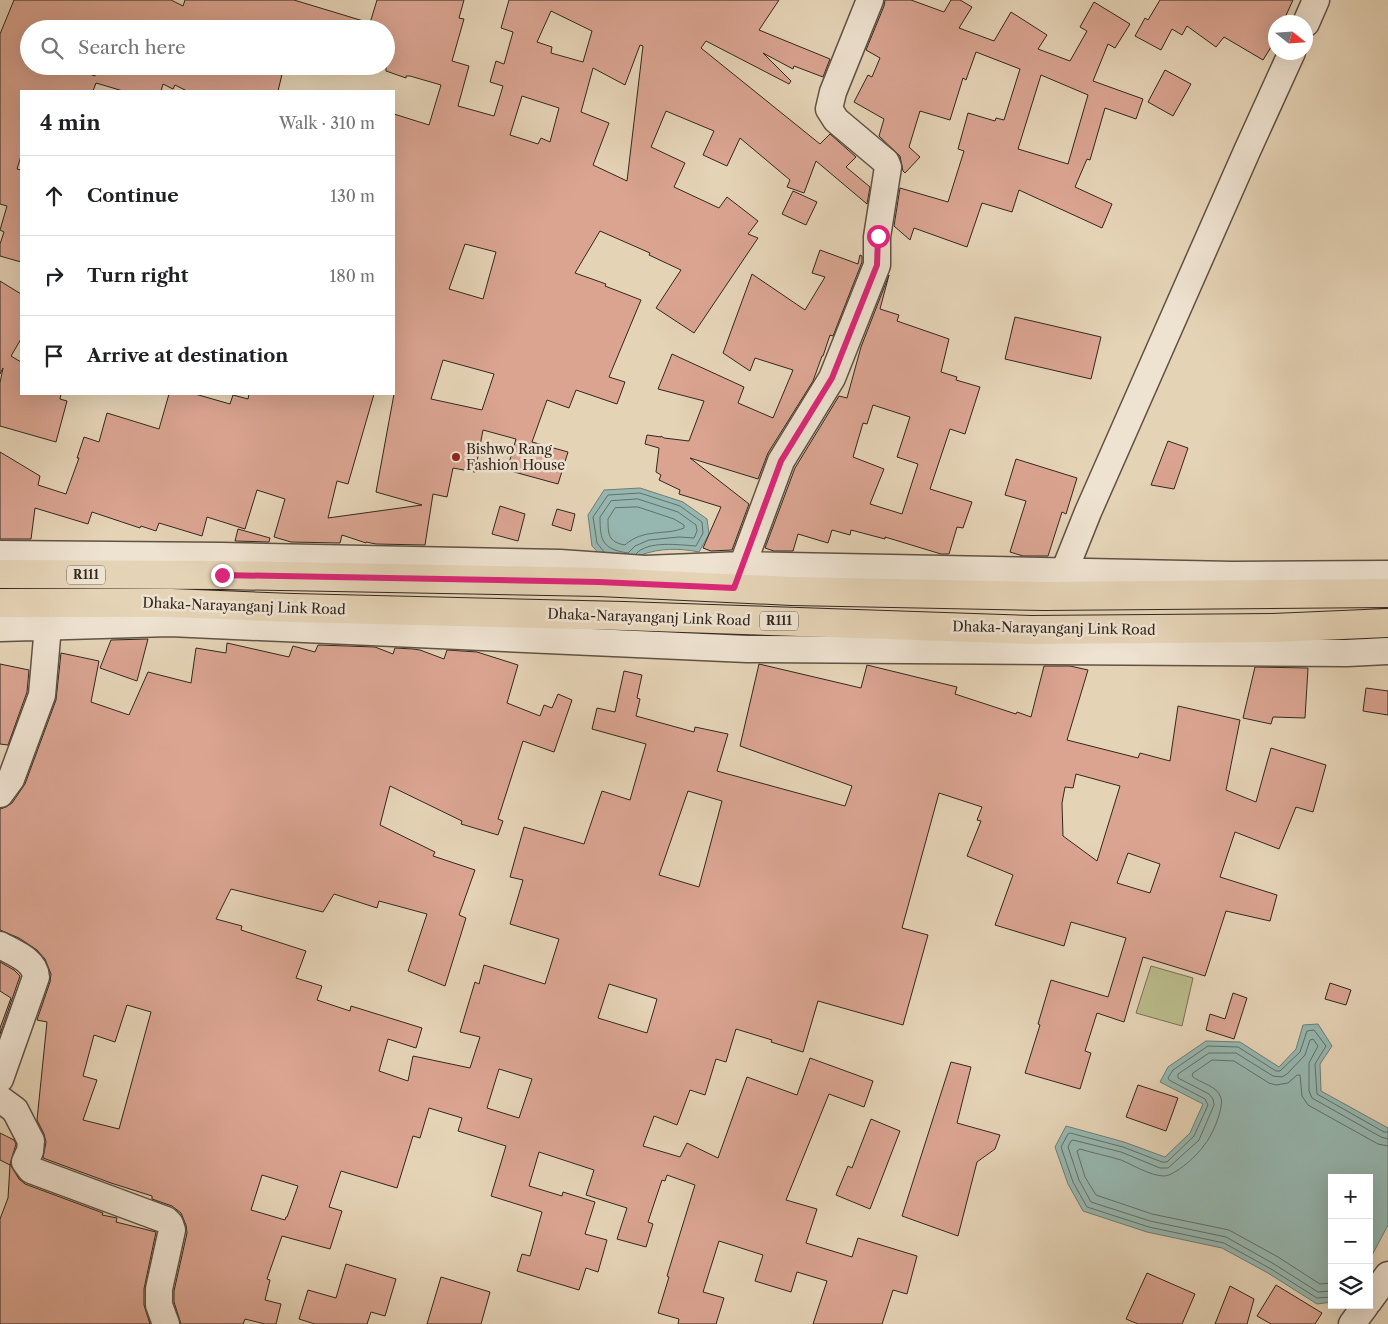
<!DOCTYPE html>
<meta charset="utf-8">
<style>
body{margin:0;font-family:"Libre Caslon Text",serif;background:#f2f2f2;color:#202124}
.controls{position:absolute;right:15px;bottom:15px;display:grid;overflow:hidden;border-radius:0px;box-shadow:0 5px 20px #0002}
.controls button{width:45px;height:45px;display:grid;place-items:center;padding:0;border:0;border-bottom:1px solid #e0e0e0;background:#fff;color:#202124;font:25px sans-serif}
.compass{position:absolute;left:1268px;top:15px;width:45px;height:45px;border-radius:50%;background:#fff;box-shadow:0 5px 20px #0002;rotate:107deg}
.stop{position:absolute;width:15px;height:15px;margin:-11px;border:4px solid #db2777;border-radius:50%;background:#fff}
.stop.end{background:#db2777;border-color:#fff;box-shadow:0 1px 5px #0008}
.list{margin:0;padding:0;list-style:none}
h2{display:flex;justify-content:space-between;align-items:center;height:65px;margin:0;padding:0 20px;font-size:21px}
h2 small{font-size:16px;font-weight:400;color:#757577}
.list li{display:grid;grid-template-columns:32px 1fr auto;gap:15px;align-items:center;box-sizing:border-box;height:80px;padding:0 20px;border-top:1px solid #e0e0e0}
.list b{display:block;font-size:19px;white-space:nowrap}
.list em{font-size:16px;font-style:normal;color:#757577}
.icon{flex:none;width:28px;height:28px;fill:none;stroke:currentColor;stroke-width:2;stroke-linecap:round;stroke-linejoin:round}
.map{position:relative;flex:none;width:1388px;height:1324px;overflow:hidden}
.search{position:absolute;background:#fff;box-shadow:0 5px 20px #0002;left:20px;top:20px;width:375px;height:55px;display:flex;align-items:center;gap:12px;box-sizing:border-box;padding:0 18px;border-radius:28px;color:#757577;font-size:19px}
.panel{position:absolute;background:#fff;box-shadow:0 5px 20px #0002;left:20px;top:90px;width:375px;height:305px;border-radius:0px}
.map>svg:first-child{display:block}
</style>
<div class="map">
<svg width="1388" height="1324" viewBox="0 0 1388 1324">
<rect width="100%" height="100%" fill="#e5d3b6"/>
<filter id="stains"><feTurbulence type="fractalNoise" baseFrequency=".004" numOctaves="4"/><feColorMatrix values="0 0 0 0 .2 0 0 0 0 .09 0 0 0 0 .02 0 0 0 .5 -.17"/></filter>
<radialGradient id="worn" r=".72"><stop offset=".6" stop-color="#630" stop-opacity="0"/><stop offset="1" stop-color="#630" stop-opacity=".3"/></radialGradient>
<path fill="#babb8a" stroke="#767154" d="M1151 966 1193 978 1182 1026 1136 1013Z"/>
<path fill="#96b7b0" stroke="#6e7d76" d="M640 488 683 502 707 519 709 534 699 552C679 548 660 548 641 555L635 566 605 560 592 546 588 515 604 490Z
M1318 1024 1332 1046 1320 1064 1321 1091 1388 1128V1225L1369 1261V1178H1332V1302L1317 1304 1268 1273 1222 1248 1147 1232 1083 1211 1068 1184 1055 1147 1066 1126 1124 1142 1165 1157 1190 1133 1203 1104 1160 1082 1168 1067 1206 1041 1240 1042 1279 1067 1296 1049 1303 1025Z"/>
<g fill="none" stroke-linecap="round" stroke-linejoin="round">
<path stroke="#646f67" stroke-width="1" d="M638 499 678 512 696 525 697 531 694 538 679 537 649 540 635 546 628 553C603 549 600 542 600 517L611 501Z
M638 507 674 519 684 525V528C664 536 644 528 625 545 608 542 608 534 608 519L615 508Z
M604 552 597 543 593 517 608 495 640 493 680 506 702 522 703 533 696 546C680 545 647 540 636 554
M1332 1283 1320 1284 1278 1257 1229 1230 1152 1214 1096 1195 1085 1177 1077 1151 1080 1149C1093 1153 1108 1156 1121 1160 1133 1165 1151 1176 1164 1176 1175 1176 1199 1154 1205 1144 1212 1136 1224 1108 1221 1098 1217 1085 1201 1084 1192 1076L1193 1073 1212 1060 1234 1061 1269 1083 1276 1085 1288 1083 1297 1075H1300L1302 1096 1308 1105 1378 1144 1388 1146
M1332 1291 1318 1292 1274 1264 1226 1237 1150 1221 1091 1202 1079 1180 1068 1147 1071 1141 1073 1140 1121 1152 1160 1168H1168L1199 1140 1214 1105 1213 1099 1209 1094 1178 1078V1074L1209 1053H1236L1273 1076 1282 1077 1287 1074 1305 1055 1310 1040 1313 1039 1318 1046 1309 1063V1091L1312 1098 1381 1137 1388 1139
M1332 1297 1317 1298 1271 1269 1224 1243 1149 1227 1087 1207 1073 1182 1061 1147 1068 1134 1070 1133 1123 1147 1162 1162H1167L1194 1136 1208 1105 1205 1099 1169 1080 1168 1078 1173 1070 1208 1046 1238 1047 1276 1071H1280L1300 1052 1307 1031 1314 1030 1326 1046 1315 1064 1317 1094 1384 1132H1388"/>
</g>
<path fill="#daa491" stroke="#33271e" fill-rule="evenodd" d="M14 0H171L183 6 185 0H294L370 23 377 0H464L459 18 464 19 452 61 469 66 458 106 494 116 503 86 490 82 496 61 504 64 513 32 501 28 509 0H779L759 30 830 59 823 77 794 66 793 69 763 53 791 81 789 84 706 41 701 48 820 144 830 134 856 157 846 167 870 187 867 204 816 161 804 193 787 187 790 180 740 138 727 166 703 155 714 131 666 111 651 147 685 163 674 187 719 208 727 197 758 221 748 234 758 238 694 333 656 308 681 270 649 255 650 253 600 231 575 273 606 284 605 286 641 300 609 377 625 382 617 404 576 390 569 408 547 400 532 442 568 452 558 484 507 470 516 439 483 430 475 472 453 468 447 497 433 494 425 545 376 544 366 542V543L342 535 340 543 291 542 274 537 285 499 257 490 245 529 207 517 202 536 159 523 156 531 141 526 140 528 92 512 88 524 35 508 31 539H0V452L40 476 38 485 66 494 79 458H77L84 437 99 442 107 413 159 429 169 394H195L230 404 233 395 248 399 249 394H374L348 484 337 481 328 518 422 505 376 492 394 394V114L429 125 441 85 410 76H406V78L386 71V29H29V66H66L95 76 98 66H284L278 91H187L175 85 173 89 163 84 161 91H123L96 83 93 91H21V156L17 169 21 170V262L0 256V244L4 232 0 230 7 206 0 204V34ZM551 11 592 31 583 62 551 53 552 47 537 42ZM640 45 643 46 627 181 593 165 609 123 581 112 593 68 625 85ZM522 96 559 108 550 142 541 138 538 144 510 135ZM465 244 496 252 483 299 449 289ZM443 360 494 374 482 410 431 399Z
M885 0H911L944 12 951 0H960L972 7 959 28 994 41 1011 12 1047 35 1038 49 1070 61 1087 31 1080 27 1094 2 1130 24 1115 48 1108 44 1093 81 1143 99 1136 119 1105 108 1090 160 1087 159 1075 187 1112 204 1102 228 1019 190 1012 212 982 203 967 247 914 228 910 240 894 226 900 188 948 202 964 151 958 149 968 113 995 121 996 118 1004 120 1020 69 976 52 966 80 963 78 950 120 920 111 909 147 920 157 905 173 903 171 900 156 879 136 884 119 854 102 868 75 872 77 880 58 866 50 884 6ZM1041 75 1088 95 1068 164 1018 149Z
M1160 0H1293L1283 22H1276V39L1263 60 1224 37 1216 47 1187 26 1182 35 1172 29 1161 50 1135 36 1145 18 1148 20Z
M1165 70 1191 84 1173 116 1148 102Z
M793 191 817 202 806 225 782 214Z
M820 250 858 264 860 255 862 256V262L833 336 830 335 823 356H822L813 381 768 453 758 479 690 458 749 504 732 550 711 551 703 548 721 507 679 494 680 490 659 480 661 475 656 472 659 448 645 444 647 435 661 437V436L664 438 689 441 704 401 658 389 672 354 744 387 738 403 773 418 793 370 755 358 750 371 723 353 752 274 805 310 825 277 812 273Z
M889 275 880 309 899 315 897 321 949 339 941 372 957 377 956 380 980 387 965 434 950 429 930 489 972 502 963 528 957 527 949 554H941L885 537V539L851 530 850 535 832 530 828 543 798 534 793 551H774L765 548 795 468 839 396 847 398 861 347ZM873 405 910 417 897 457 918 464 902 514 870 504 884 469 853 457 863 423 867 424Z
M0 281 21 294V339L11 356 21 362V394H61L60 399 67 401 56 442 0 426V383L3 368 0 374Z
M1015 317 1101 337 1091 379 1005 359Z
M1168 441 1188 448 1174 489 1151 485Z
M1016 459 1077 478 1066 514 1062 512 1048 556H1023L1010 552 1026 501 1005 495Z
M500 506 525 514 518 541 492 534Z
M557 509 575 514 571 531 552 525Z
M238 529 270 538 269 542 235 541Z
M148 639 137 681 100 668 111 640Z
M227 643 289 657 293 646 315 652 318 645 375 647 393 654 395 648 413 649 420 650 444 659 447 650 477 652 518 665 507 703 540 716 544 705 552 708 558 694 572 700 554 752 523 741 498 819 503 821 498 835 461 824 462 821 390 786 380 825 435 852 433 856 475 870 459 915 466 918 445 986 408 971 427 914 379 901 377 908 334 894 323 912 231 889 216 919 242 926 241 930 306 951 296 978 322 986 317 1000 350 1011 351 1006 422 1028 416 1048 388 1039 379 1071 408 1081 413 1056 470 1068 480 1037 460 1032 475 982 479 984 484 965 545 984 559 939 510 924 523 880 510 877 524 827 584 844 602 791 630 800 646 744 592 729 597 708 615 712 624 671 642 675 637 698 640 699 636 716 694 732 695 727 728 734 717 771 845 806 852 786 740 746 759 664 861 688 867 665 957 687 955 694 1016 714 1017 712 1031 717 1044 666H1070L1088 670 1067 740 1138 758 1140 753 1170 761 1178 706 1240 720 1226 790 1256 802 1271 748 1326 765 1313 812 1296 807 1279 849 1235 832 1220 877 1277 895 1270 921 1226 911 1205 976 1143 957 1124 1022 1097 1013 1085 1051 1091 1053 1080 1089 1025 1073 1040 1025 1038 1024 1051 980 1108 997 1126 938 1071 922 1064 946 995 925 1013 875 967 856 981 821 977 820 982 807 939 793 902 928 928 935 903 1025 818 1001 803 1052 771 1042 772 1040 736 1029 726 1062 716 1059 705 1095 690 1090 677 1125 654 1116 643 1146 680 1157 687 1143 718 1158 747 1077 797 1095 810 1058 873 1081 864 1107 829 1094 786 1200 817 1209 806 1243 852 1257 858 1238 917 1256 907 1294 893 1290 882 1324H813L827 1281 797 1272 791 1292 755 1281 763 1255 719 1241 703 1292 724 1298 716 1324H678L679 1319 658 1313 669 1277 667 1276 695 1185 667 1175 665 1181 662 1180 648 1222 653 1224 646 1247 617 1239 627 1208 586 1195 594 1170 539 1152 529 1186 562 1196 563 1192 595 1202 585 1234 607 1240 598 1272 586 1268 579 1290 517 1271 522 1254 530 1256 542 1212 491 1196 506 1146 458 1131 462 1118 429 1108 420 1138 413 1136 397 1188 341 1171 329 1207 342 1211 330 1249 282 1236 267 1279 270 1280 265 1300 281 1304 276 1324H265L245 1319 243 1324H181L174 1302V1291L187 1233 186 1225 181 1213 172 1206 152 1199V1196L111 1183 43 1158 46 1142 44 1134 37 1120 47 1022 37 1020 50 982 51 974 45 959 37 950 19 938 0 930V809L6 807 12 803 25 784 56 700 61 653 99 661 91 702 129 715 148 672 191 683 196 648 226 653ZM1076 774 1120 786 1097 861 1063 836 1062 803 1065 787 1073 788ZM688 791 722 801 699 887 659 875ZM1128 853 1160 864 1150 893 1117 883ZM609 984 657 999 647 1033 598 1018ZM127 1005 151 1012 119 1129 83 1120 97 1080 83 1076 94 1035 115 1042ZM499 1069 532 1079 519 1118 487 1108ZM262 1175 298 1186 287 1217H286L285 1220 251 1210Z
M0 664 29 670 27 692 8 745 0 744Z
M1255 667 1308 668 1305 718 1273 717 1271 724 1243 718Z
M1366 688 1388 691V715L1363 711Z
M0 962 14 970 20 976 0 1034V1028L11 998 0 991Z
M1330 983 1351 990 1346 1005 1325 999Z
M1233 993 1247 998 1234 1039 1206 1030 1210 1014 1225 1019Z
M951 1062 971 1067 957 1123 1000 1135 995 1149 977 1162 958 1236 902 1216Z
M1138 1085 1178 1098 1166 1131 1126 1117Z
M871 1119 900 1131 870 1209 836 1195 848 1166 852 1168Z
M0 1133 14 1140 16 1144 10 1164 19 1179 25 1184 103 1213 102 1215 117 1218 116 1222 156 1232 144 1289V1305L150 1324H0V1219L8 1198 10 1165 0 1160Z
M346 1264 396 1279 385 1316 371 1312 367 1324H315L299 1319 308 1290 336 1298Z
M1147 1273 1195 1294 1182 1324H1138L1126 1319Z
M441 1277 490 1292 481 1324H427Z
M1276 1285 1322 1313 1315 1324H1271L1257 1316Z
M1230 1286 1254 1299 1247 1324H1215Z"/>
<g fill="none" stroke-linecap="round" stroke-linejoin="round">
<g stroke="#605244" stroke-width="29">
<path id="minor" d="M1306 23 1316 0
M0 554 222 556 560 563 645 569 743 565 1232 575 1388 574
M1064 572 1088 512 1247 151 1292 52
M737 580 781 461 832 378 877 265V237L888 167 886 162 836 120 829 109 833 92 870 0
M0 628 170 623 747 649 1347 653 1388 651
M0 794 11 779 42 695 48 626
M0 945C14 953 35 960 36 977L0 1079
M0 1099 15 1110 31 1141 30 1151 25 1162 31 1170 166 1220 170 1224 172 1230 159 1289V1305L166 1324
M1369 1301 1388 1275
M1352 1324 1366 1305"/>
</g>
<g stroke="#33271e" stroke-width="30">
<path id="major" d="M0 574 222 575 599 582 792 591 1045 596 1388 593
M0 603H171L293 608 624 616 1031 630 1273 628 1388 623"/>
</g>
<use href="#minor" stroke="#eee2d0" stroke-width="26"/>
<use href="#major" stroke="#e5d3b6" stroke-width="28"/>
</g>
<g fill="none" stroke-linecap="round" stroke-linejoin="round">
<path stroke="#db2777" stroke-width="6" d="M222 575 599 582 734 588 781 461 832 378 877 265 878 236"/>
</g>
<circle fill="#8f2418" stroke="#eee2d0" stroke-width="2" cx="456" cy="457" r="5"/>
<g text-anchor="middle" stroke-width="5" stroke-linejoin="round" paint-order="stroke">
<g fill="#eee2d0" stroke="#6b5f53" stroke-width="1">
<rect x="67" y="565.5" width="38" height="19" rx="4"/>
<rect x="760" y="611.5" width="38" height="19" rx="4"/>
</g>
<g font-size="12" font-weight="bold" fill="#33271e">
<text x="86" y="579">R111</text>
<text x="779" y="625">R111</text>
</g>
<g font-size="14" fill="#33271e" stroke="#eee2d0" text-anchor="start">
<text x="466" y="454">Bishwo Rang<tspan x="466" dy="16">Fashion House</tspan></text>
</g>
<g font-size="14" fill="#33271e" stroke="#eee2d0">
<text transform="translate(244 606) rotate(2)" y="5">Dhaka-Narayanganj Link Road</text>
<text transform="translate(649 617) rotate(2)" y="5">Dhaka-Narayanganj Link Road</text>
<text transform="translate(1054 628) rotate(1)" y="5">Dhaka-Narayanganj Link Road</text>
</g>
</g>
<rect width="100%" height="100%" filter="url(#stains)"/>
<rect width="100%" height="100%" fill="url(#worn)"/>
</svg>
<div class="controls">
<button>+</button>
<button>−</button>
<button><svg class="icon" aria-label="layers" viewBox="0 0 24 24"><path d="M12 4l9 5-9 5-9-5zM3 14l9 5 9-5"/></svg></button>
</div>
<svg class="compass" viewBox="-18 -18 36 36"><path d="M0-13l5 13h-10z" fill="#e53935"/><path d="M0 13l5-13h-10z" fill="#757577"/></svg>
<div class="stop" style="left:878px;top:236px"></div>
<div class="stop end" style="left:222px;top:575px"></div>
<div class="search"><svg class="icon" aria-label="search" viewBox="0 0 24 24"><circle cx="10" cy="10" r="6"/><path d="M15 15l6 6"/></svg>Search here</div>
<section class="panel">
<h2>4 min<small>Walk · 310 m</small></h2>
<ul class="list">
<li><svg class="icon" aria-label="ahead" viewBox="0 0 24 24"><path d="M12 20V5M6 11l6-6 6 6"/></svg><div><b>Continue</b></div><em>130 m</em></li>
<li><svg class="icon" aria-label="right" viewBox="0 0 24 24"><path d="M7 20v-9h11M14 6l5 5-5 5"/></svg><div><b>Turn right</b></div><em>180 m</em></li>
<li><svg class="icon" aria-label="arrive" viewBox="0 0 24 24"><path d="M6 21V4h12l-3 4 3 4H6"/></svg><div><b>Arrive at destination</b></div></li>
</ul>
</section>
</div>
